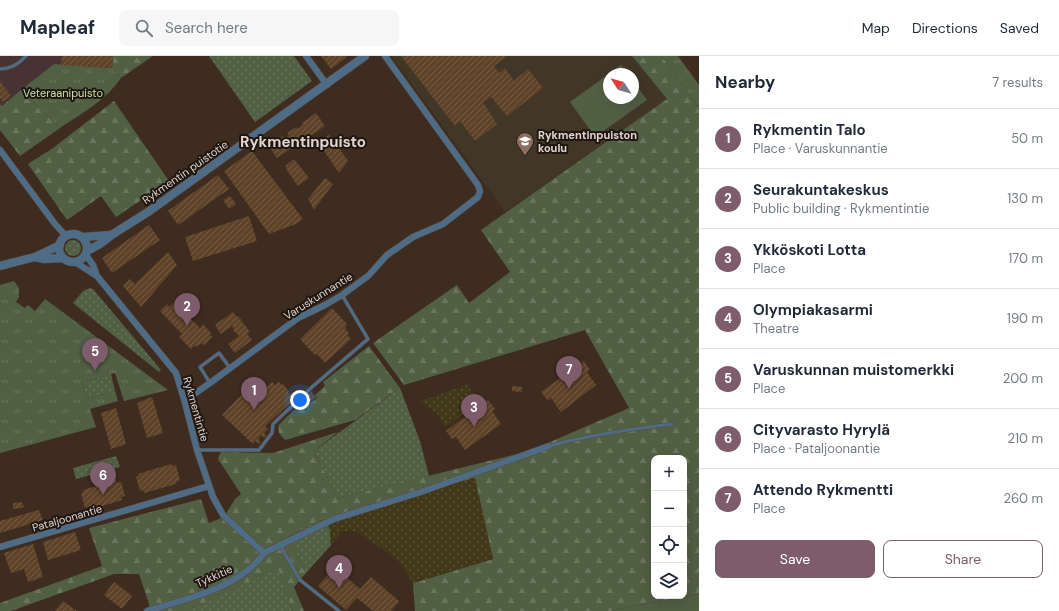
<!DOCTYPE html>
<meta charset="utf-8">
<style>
body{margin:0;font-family:"DM Sans",sans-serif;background:#f6f6f7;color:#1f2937}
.controls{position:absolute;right:12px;bottom:12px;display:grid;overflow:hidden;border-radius:8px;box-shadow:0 4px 16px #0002}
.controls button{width:36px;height:36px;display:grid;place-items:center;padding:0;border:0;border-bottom:1px solid #e0e1e3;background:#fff;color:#1f2937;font:20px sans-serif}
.compass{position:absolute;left:603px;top:12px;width:36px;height:36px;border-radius:50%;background:#fff;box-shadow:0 4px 16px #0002;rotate:306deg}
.you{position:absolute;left:300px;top:344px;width:14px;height:14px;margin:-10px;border:3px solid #fff;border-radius:50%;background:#1a73e8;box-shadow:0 0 0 6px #1a73e833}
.badge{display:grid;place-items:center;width:26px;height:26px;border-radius:50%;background:#7e5c6b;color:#fff;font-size:13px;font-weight:700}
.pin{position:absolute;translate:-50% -33px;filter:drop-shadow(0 1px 2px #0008)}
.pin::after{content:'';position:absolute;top:21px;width:14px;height:12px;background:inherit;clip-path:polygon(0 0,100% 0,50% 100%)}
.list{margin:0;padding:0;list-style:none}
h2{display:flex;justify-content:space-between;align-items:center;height:52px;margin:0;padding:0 16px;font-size:17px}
h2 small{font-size:13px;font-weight:400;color:#747a83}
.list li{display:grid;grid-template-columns:26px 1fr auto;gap:12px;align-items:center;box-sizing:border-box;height:60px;padding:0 16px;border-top:1px solid #e0e1e3}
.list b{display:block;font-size:15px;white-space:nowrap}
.list p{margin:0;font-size:13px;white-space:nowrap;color:#747a83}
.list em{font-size:13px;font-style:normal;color:#747a83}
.actions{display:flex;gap:8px;padding:12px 16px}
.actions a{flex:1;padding:9px 0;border:1px solid #7e5c6b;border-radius:8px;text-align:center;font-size:14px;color:#7e5c6b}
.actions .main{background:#7e5c6b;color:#fff}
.icon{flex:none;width:22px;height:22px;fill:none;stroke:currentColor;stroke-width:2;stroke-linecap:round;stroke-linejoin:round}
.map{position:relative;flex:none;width:699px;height:555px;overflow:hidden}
header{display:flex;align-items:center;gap:24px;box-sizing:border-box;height:56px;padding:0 20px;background:#fff;border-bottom:1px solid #e0e1e3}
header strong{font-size:19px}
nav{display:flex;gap:22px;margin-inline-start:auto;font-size:14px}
.search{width:280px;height:36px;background:#f6f6f7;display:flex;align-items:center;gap:10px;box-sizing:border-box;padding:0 14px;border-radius:8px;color:#747a83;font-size:15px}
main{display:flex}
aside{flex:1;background:#fff}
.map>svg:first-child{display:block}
</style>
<header>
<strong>Mapleaf</strong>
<div class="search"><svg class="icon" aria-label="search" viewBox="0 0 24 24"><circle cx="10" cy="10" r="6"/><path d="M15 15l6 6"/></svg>Search here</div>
<nav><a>Map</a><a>Directions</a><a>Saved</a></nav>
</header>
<main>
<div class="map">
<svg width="699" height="555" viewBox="0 0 699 555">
<defs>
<pattern id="grass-dots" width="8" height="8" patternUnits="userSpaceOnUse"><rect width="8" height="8" fill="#515f43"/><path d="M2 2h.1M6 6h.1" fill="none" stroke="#6a755d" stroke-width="1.8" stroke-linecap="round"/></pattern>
<pattern id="forest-firs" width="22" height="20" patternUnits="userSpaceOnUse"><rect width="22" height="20" fill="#515f43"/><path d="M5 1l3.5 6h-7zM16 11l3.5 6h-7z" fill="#6a755d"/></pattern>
<pattern id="sand-dots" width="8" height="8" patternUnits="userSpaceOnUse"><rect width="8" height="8" fill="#403818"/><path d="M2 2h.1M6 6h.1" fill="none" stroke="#5b5438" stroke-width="1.8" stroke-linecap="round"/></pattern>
<pattern id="park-tufts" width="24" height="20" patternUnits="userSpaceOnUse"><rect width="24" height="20" fill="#515f43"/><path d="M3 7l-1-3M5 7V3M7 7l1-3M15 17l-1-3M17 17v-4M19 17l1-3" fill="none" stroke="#6a755d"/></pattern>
<pattern id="building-hatch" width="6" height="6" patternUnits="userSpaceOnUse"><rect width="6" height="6" fill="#5f4328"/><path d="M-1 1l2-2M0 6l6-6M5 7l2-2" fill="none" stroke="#765d46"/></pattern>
</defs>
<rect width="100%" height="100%" fill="#3f2c20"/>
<path fill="#473234" d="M0 0H113L112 12 54 8 2 50 0 48Z"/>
<path fill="#423627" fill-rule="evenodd" d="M391 0H632L667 43 505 156ZM609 18H633V42H609Z"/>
<path fill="url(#grass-dots)" d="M209 0H294L312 25 255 66Z
M65 192a8 8 0 1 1 16 0a8 8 0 1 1-16 0Z
M90 232 93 233 161 314 159 316 73 247 83 235Z
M111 318 115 335 87 343 82 327Z
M400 332 420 385 429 420 338 442 314 395Z
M116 400 120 411 76 423 73 412Z
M327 464 330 475 331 489 306 517 288 481 317 465Z
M278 512 293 555H191L190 553Z"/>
<path fill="url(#forest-firs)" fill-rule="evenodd" d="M113 0H153L121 22 112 12Z
M632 0H662L699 53V538C670 545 641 547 612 555H415L413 527 493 503 474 422 339 462 317 465 288 481 306 517 294 531 304 555H293L278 513 190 553 191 555H149V548L139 518H114L11 555H0V547L102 510 89 472 201 443 209 467 224 461 235 443 241 438 218 403 219 400 221 396 273 397 338 376 314 395 338 442 529 395 629 352 585 274 404 329 373 287 457 229 469 247 510 216 481 174 667 43ZM654 402H684V540H654Z
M21 34 60 72 20 100 0 74V48L2 50Z
M114 45 169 125 116 161 101 140 67 164 28 108 53 92Z
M369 290 400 332 355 364 285 384 279 377 278 370C286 361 293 354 304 348L307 350 317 342 315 339 325 330 323 326Z"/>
<path fill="url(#sand-dots)" d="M469 328 471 336 482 345 445 371 439 359 421 345Z
M475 422 493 503 413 527 397 503 356 475H343L331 489 330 475 327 464 339 462Z"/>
<path fill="url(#park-tufts)" d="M662 0H678L699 29V53Z
M54 8 112 12 121 22C106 44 81 58 60 72L21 34Z
M14 225 19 232V241L16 246 25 252 28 249 35 255 45 243 168 334 124 345 115 317 82 327 87 343 115 335 118 345 90 353 96 371 0 397V229Z"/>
<path fill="#515f43" d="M621 9 628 18H609V42H633V25L647 44 595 81 570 46Z
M699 538V555H612C641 547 670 545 699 538Z"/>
<path fill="url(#building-hatch)" d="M62 0H113L112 12 61 9Z
M321 0H346L347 1 331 13Z
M401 0H507L494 10 499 17 505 12 514 25 528 13 543 32 507 60 491 41 483 46 497 68 475 85 460 65 455 70Z
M0 25 11 40 3 46 0 42Z
M316 57 325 70 277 102 268 89 283 80 284 82 289 79 287 77 296 71 298 73 303 69 302 67Z
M329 79 330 81 331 80 348 105 339 117 320 89 322 88 320 85Z
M252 95 303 163 296 168 269 178 224 115Z
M294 103 309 122 298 130 286 113 287 112 285 110Z
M218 119 229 133 178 169 168 155Z
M325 122 333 128 314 154 308 143Z
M230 140 236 148 229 153 223 144Z
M249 160 257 185 193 205 185 181Z
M149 169 160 184 112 217 102 202Z
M168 196 177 209 141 251 123 230 130 223 135 228Z
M176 245 184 253 183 255 200 272 203 268 211 277 210 278 212 281 204 289 202 287 196 291 195 289 191 293 179 281 182 278 160 255 167 248 169 251Z
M332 252 347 268 345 273 349 277 347 279 351 283 325 307 317 298 315 299 300 283Z
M233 256 237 261 238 260 250 276 247 278 252 284 235 297 228 288 239 280 233 274 234 273 232 270 221 278 215 269Z
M584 305 590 314 587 316 596 329 561 356 551 342 548 345 541 336Z
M272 326 275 329 279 326 282 329 283 328 289 335 288 336 291 339 292 338 297 344 292 349 290 347 265 370 268 373 264 377 267 380 264 382 261 379 258 383 261 386 259 388 255 385 253 388 222 359 244 336 252 344Z
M512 330 522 331V336L512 335Z
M311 336 316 341 307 350 302 345Z
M152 341 163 377 147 382 137 347Z
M488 344 495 353 492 355 501 368 465 394 456 381 452 383 446 375Z
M116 352 126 388 111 393 101 357Z
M171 408 172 410 176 409 180 424 176 426V428L144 437 143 434 140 435 136 421 139 420 138 418Z
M116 424 117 427 121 426 125 440 121 441 122 444 89 454V451L85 452 81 437 84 436 83 434Z
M21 446 24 450 22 452 13 453V447Z
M39 454 43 464 0 477V465Z
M75 476 81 494 48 504 43 486Z
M33 488 43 521 28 526 24 513 11 517 4 497Z
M334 511 360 533 371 521 399 545 391 555H373L357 542 346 554 318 530Z
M114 526 132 540 122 553 104 539Z
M63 545 77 555H55Z"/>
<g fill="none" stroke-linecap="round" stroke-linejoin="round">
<g stroke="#5c4a3f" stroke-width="4">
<path id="service" d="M0 13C10 13 19 8 26 0
M210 327 200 311 219 297 230 312
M549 390C589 379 630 373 672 368
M198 394H259L272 377 273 368 312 331 368 283 342 239
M280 489 300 524 339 555"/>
</g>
<g stroke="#5c4a3f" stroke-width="7">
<path id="minor" d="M306 0 327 29
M0 94 55 168 66 180
M86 199 93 209 97 220 176 317 184 343 197 394 213 441 223 459 264 497
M75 206 97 220
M184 343 190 341 210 327 298 262 325 249 342 239 368 220 387 199 413 181 443 168 478 141 480 135 478 129 385 0
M0 491 209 430
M147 555C186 543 240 532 264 497L334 463 421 436 549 390"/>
</g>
<g stroke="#5c4a3f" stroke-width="9">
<path id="tertiary" d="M59 192a14 14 0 1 1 28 0a14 14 0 1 1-28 0Z
M83 181 110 179
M87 195 100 188 113 178 148 156 365 0
M35 201 44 203 63 202
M0 210 35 201 60 189"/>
</g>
<use href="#service" stroke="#4e6c85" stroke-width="3"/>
<use href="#minor" stroke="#4e6c85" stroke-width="6"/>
<use href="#tertiary" stroke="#4e6c85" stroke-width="8"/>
</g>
<defs>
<g id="school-pin" transform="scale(0.9)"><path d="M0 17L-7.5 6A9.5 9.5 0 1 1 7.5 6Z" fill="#8d6e63" stroke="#1f1611"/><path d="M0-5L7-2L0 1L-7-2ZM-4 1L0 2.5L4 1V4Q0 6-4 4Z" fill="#fff"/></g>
</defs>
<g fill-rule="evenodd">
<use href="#school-pin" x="525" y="85"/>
</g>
<g text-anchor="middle" stroke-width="4" stroke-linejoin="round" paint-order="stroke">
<g font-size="11" fill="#c6e3a7" stroke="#1f1611">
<text x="63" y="41">Veteraanipuisto</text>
</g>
<g font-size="11" font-weight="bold" fill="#e1d4cc" stroke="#1f1611" text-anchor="start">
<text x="538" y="83">Rykmentinpuiston<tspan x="538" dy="13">koulu</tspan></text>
</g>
<g font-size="11" fill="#e1d4cc" stroke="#1f1611">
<text transform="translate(185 116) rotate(-35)" y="4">Rykmentin puistotie</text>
<text transform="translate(318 240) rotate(-32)" y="4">Varuskunnantie</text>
<text transform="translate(196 353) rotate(74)" y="4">Rykmentintie</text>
<text transform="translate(67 462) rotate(-16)" y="4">Pataljoonantie</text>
<text transform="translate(214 520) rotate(-24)" y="4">Tykkitie</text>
</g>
<g font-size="15" font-weight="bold" fill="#e1d4cc" stroke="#1f1611">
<text x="303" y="91">Rykmentinpuisto</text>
</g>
</g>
</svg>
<div class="controls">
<button>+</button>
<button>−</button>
<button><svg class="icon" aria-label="locate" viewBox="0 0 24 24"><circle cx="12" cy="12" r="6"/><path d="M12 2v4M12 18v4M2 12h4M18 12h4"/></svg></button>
<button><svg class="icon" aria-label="layers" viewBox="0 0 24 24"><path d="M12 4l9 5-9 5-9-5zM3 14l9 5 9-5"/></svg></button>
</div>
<svg class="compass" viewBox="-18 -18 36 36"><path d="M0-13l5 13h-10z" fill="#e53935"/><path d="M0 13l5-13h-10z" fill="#747a83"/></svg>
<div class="you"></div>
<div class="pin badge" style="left:254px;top:354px">1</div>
<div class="pin badge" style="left:187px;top:270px">2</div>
<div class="pin badge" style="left:474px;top:371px">3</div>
<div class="pin badge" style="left:339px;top:532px">4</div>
<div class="pin badge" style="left:95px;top:315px">5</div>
<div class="pin badge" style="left:103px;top:439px">6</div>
<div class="pin badge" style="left:569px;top:333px">7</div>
</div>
<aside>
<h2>Nearby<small>7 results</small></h2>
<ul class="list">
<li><span class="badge">1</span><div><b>Rykmentin Talo</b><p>Place · Varuskunnantie</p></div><em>50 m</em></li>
<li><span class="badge">2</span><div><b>Seurakuntakeskus</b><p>Public building · Rykmentintie</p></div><em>130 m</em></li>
<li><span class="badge">3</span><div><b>Ykköskoti Lotta</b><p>Place</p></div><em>170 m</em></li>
<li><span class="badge">4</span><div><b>Olympiakasarmi</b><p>Theatre</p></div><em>190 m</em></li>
<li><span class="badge">5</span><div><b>Varuskunnan muistomerkki</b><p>Place</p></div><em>200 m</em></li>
<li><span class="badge">6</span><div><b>Cityvarasto Hyrylä</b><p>Place · Pataljoonantie</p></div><em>210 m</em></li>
<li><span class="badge">7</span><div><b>Attendo Rykmentti</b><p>Place</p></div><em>260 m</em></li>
</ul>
<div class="actions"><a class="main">Save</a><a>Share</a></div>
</aside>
</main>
